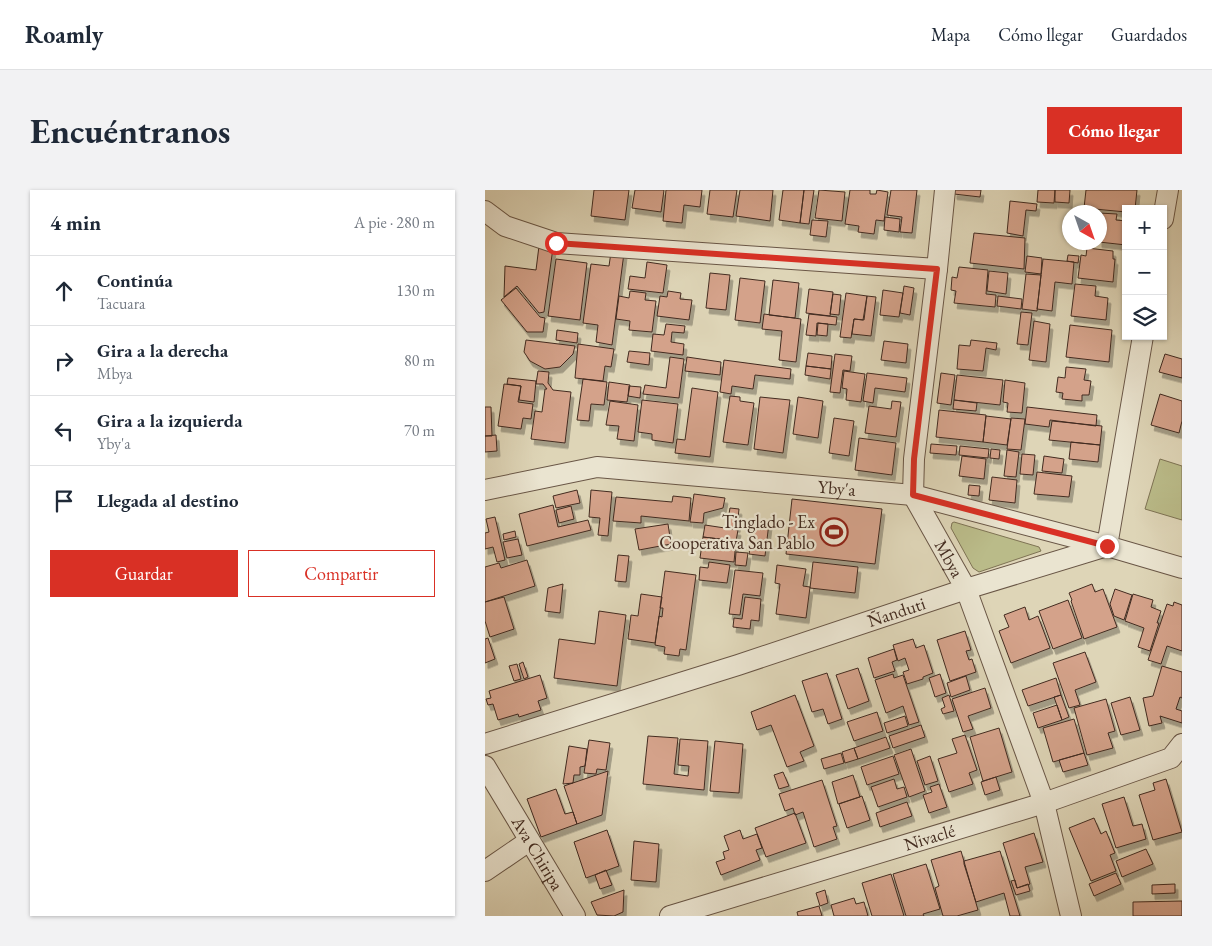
<!DOCTYPE html>
<html lang="es">
<meta charset="utf-8">
<style>
body{margin:0;font-family:"EB Garamond",serif;background:#f2f2f3;color:#1f2937}
.controls{position:absolute;right:15px;top:15px;display:grid;overflow:hidden;border-radius:0px;box-shadow:0 1px 4px #0004}
.controls button{width:45px;height:45px;display:grid;place-items:center;padding:0;border:0;border-bottom:1px solid #e0e1e3;background:#fff;color:#1f2937;font:25px sans-serif}
.compass{position:absolute;left:577px;top:15px;width:45px;height:45px;border-radius:50%;background:#fff;box-shadow:0 1px 4px #0004;rotate:140deg}
.stop{position:absolute;width:15px;height:15px;margin:-11px;border:4px solid #d93025;border-radius:50%;background:#fff}
.stop.end{background:#d93025;border-color:#fff;box-shadow:0 1px 5px #0008}
.list{margin:0;padding:0;list-style:none}
h2{display:flex;justify-content:space-between;align-items:center;height:65px;margin:0;padding:0 20px;font-size:21px}
h2 small{font-size:16px;font-weight:400;color:#747a83}
.list li{display:grid;grid-template-columns:32px 1fr auto;gap:15px;align-items:center;box-sizing:border-box;height:70px;padding:0 20px;border-top:1px solid #e0e1e3}
.list b{display:block;font-size:19px;white-space:nowrap}
.list p{margin:0;font-size:16px;white-space:nowrap;color:#747a83}
.list em{font-size:16px;font-style:normal;color:#747a83}
.actions{display:flex;gap:10px;padding:15px 20px}
.actions a{flex:1;padding:11px 0;border:1px solid #d93025;border-radius:0px;text-align:center;font-size:18px;color:#d93025}
.actions .main{background:#d93025;color:#fff}
.icon{flex:none;width:28px;height:28px;fill:none;stroke:currentColor;stroke-width:2;stroke-linecap:round;stroke-linejoin:round}
.map{position:relative;flex:none;width:697px;height:726px;overflow:hidden;border-radius:0px}
header{display:flex;align-items:center;gap:30px;box-sizing:border-box;height:70px;padding:0 25px;background:#fff;border-bottom:1px solid #e0e1e3}
header strong{font-size:24px}
nav{display:flex;gap:28px;margin-inline-start:auto;font-size:18px}
.intro{display:flex;align-items:center;justify-content:space-between;box-sizing:border-box;height:120px;padding:0 30px}
h1{margin:0;font-size:35px}
.button{padding:12px 22px;border-radius:0px;background:#d93025;color:#fff;font-size:18px;font-weight:700}
main{display:flex;gap:30px;padding:0 30px}
aside{flex:1;background:#fff;border-radius:0px;box-shadow:0 1px 4px #0004}
.map>svg:first-child{display:block}
</style>
<header>
<strong>Roamly</strong>
<nav><a>Mapa</a><a>Cómo llegar</a><a>Guardados</a></nav>
</header>
<div class="intro"><h1>Encuéntranos</h1><a class="button">Cómo llegar</a></div>
<main>
<aside>
<h2>4 min<small>A pie · 280 m</small></h2>
<ul class="list">
<li><svg class="icon" aria-label="ahead" viewBox="0 0 24 24"><path d="M12 20V5M6 11l6-6 6 6"/></svg><div><b>Continúa</b><p>Tacuara</p></div><em>130 m</em></li>
<li><svg class="icon" aria-label="right" viewBox="0 0 24 24"><path d="M7 20v-9h11M14 6l5 5-5 5"/></svg><div><b>Gira a la derecha</b><p>Mbya</p></div><em>80 m</em></li>
<li><svg class="icon" aria-label="left" viewBox="0 0 24 24"><path d="M17 20v-9H6M10 6l-5 5 5 5"/></svg><div><b>Gira a la izquierda</b><p>Yby'a</p></div><em>70 m</em></li>
<li><svg class="icon" aria-label="arrive" viewBox="0 0 24 24"><path d="M6 21V4h12l-3 4 3 4H6"/></svg><div><b>Llegada al destino</b></div></li>
</ul>
<div class="actions"><a class="main">Guardar</a><a>Compartir</a></div>
</aside>
<div class="map">
<svg width="697" height="726" viewBox="0 0 697 726">
<defs>
<filter id="shadow"><feDropShadow dx="3" dy="5.5" stdDeviation="0" flood-color="#0004"/></filter>
</defs>
<rect width="100%" height="100%" fill="#ded5b7"/>
<filter id="stains"><feTurbulence type="fractalNoise" baseFrequency=".004" numOctaves="4"/><feColorMatrix values="0 0 0 0 .2 0 0 0 0 .09 0 0 0 0 .02 0 0 0 .5 -.17"/></filter>
<radialGradient id="worn" r=".72"><stop offset=".6" stop-color="#630" stop-opacity="0"/><stop offset="1" stop-color="#630" stop-opacity=".3"/></radialGradient>
<path fill="#babb89" stroke="#7e7354" d="M675 269 697 276V330L660 319Z
M469 332 554 357 556 361 494 382 488 378 466 338 467 333Z"/>
<path fill="#d4a28a" stroke="#422b20" filter="url(#shadow)" d="M109 0H144L140 30 106 26Z
M150 0H179L176 22 147 18Z
M181 0H217L215 17 199 15 197 33 178 31Z
M225 0H252L248 27 222 24Z
M255 0H288L285 31 251 26Z
M298 0H319L315 33 294 30Z
M319 0H329L324 34 315 33Z
M334 0 360 2 357 31 330 28Z
M365 0H385V4H391L392 0 403 2 399 31 391 30 389 44 373 42 374 36 360 34Z
M406 0H432L427 43 415 42 417 27 402 25Z
M469 0H496L495 7 469 4Z
M553 0H570L569 13 552 12Z
M570 0H585L584 13 570 12Z
M601 0H652L650 19H641V22L599 18Z
M525 11 552 14 551 21 541 20 538 46 522 43Z
M614 23 632 24 631 30 641 31V55L614 52Z
M400 27 415 29 414 42 399 40Z
M327 30 343 31 341 47 325 45Z
M489 43 540 48 539 79 485 73Z
M54 56 68 58 59 122 54 123 32 96 19 107 20 76 51 80Z
M602 58 628 61V69H630L628 92 593 88 596 65 601 66Z
M126 62 139 63 127 155 111 152 113 135 98 133 106 74 124 76Z
M583 65 594 66 593 73 582 71Z
M542 66 557 68 556 84 540 82Z
M71 69 102 73 95 130 63 126Z
M558 69 589 72 587 94 570 92 567 121 552 119Z
M162 72 182 75 178 103 143 99 145 86 160 88Z
M474 77 503 80 501 104 511 105 510 117 469 113 471 101 466 100 467 87 472 88Z
M504 81 523 83 521 104 502 101Z
M225 83 245 85 241 120 221 118Z
M541 84 556 85 552 121 537 119Z
M255 88 280 91 275 133 250 130Z
M288 90 314 93 310 128 284 125Z
M590 94 611 96 610 106 623 108 621 130 586 126Z
M419 96 429 98 425 125 415 123Z
M31 98 55 127 60 128 58 142H42L16 110Z
M324 99 348 102 345 126 321 123Z
M398 100 418 103 414 127 395 125Z
M145 101 161 103 160 110 171 111 167 142 144 140 145 131 131 129 134 106 144 108Z
M183 101 196 103 195 109 207 110 204 130 172 126 175 106 182 107Z
M361 103 382 106 378 130 369 129 366 148 355 147Z
M348 104 356 105 354 125 345 124Z
M382 106 391 107 386 146 367 144 369 129 379 130Z
M513 106 537 109 536 119 512 116Z
M536 122 547 123 543 155 532 154Z
M279 124 316 129 311 172 294 170 297 141 277 139Z
M324 124 352 127 351 135 332 133 331 146 321 145Z
M549 131 565 134 561 172 544 170Z
M333 133 343 134 342 146 332 145Z
M181 134 200 136 199 143 187 142 186 152 199 154 198 165 166 161 168 144 179 145Z
M585 135 627 140 624 172 581 167Z
M72 140 93 143 92 153 71 150Z
M41 150 90 156 88 164 75 177 60 179 45 171 39 162Z
M486 150 512 153 511 160 501 158 498 181 472 179 474 155 485 156Z
M399 151 423 154 421 173 396 170Z
M93 154 129 159 126 177 120 176 118 191 90 188Z
M144 161 165 163 164 175 142 172Z
M323 163 347 166 346 179 321 176Z
M350 164 367 166 365 181 358 180 355 203 345 202Z
M680 164 697 169V188L674 182Z
M185 167 199 169 194 208 158 204 160 195 181 198Z
M202 167 236 172 235 185 200 181Z
M239 170 306 179 305 189 270 185 268 199 247 196 246 204 235 202Z
M321 176 346 179 345 189 320 185Z
M581 177 601 179 599 190 606 191 604 205H597V211L577 209 578 203 571 202 573 187 580 188Z
M53 181 64 182 63 193 68 200 86 202 80 253 46 249 50 221 57 222 60 199H62L58 194H51Z
M359 181 380 184 376 212 361 210 362 199 357 198Z
M382 183 422 188 420 202 390 198 388 213 378 211Z
M456 183 470 185 466 215 452 213Z
M472 185 518 190 515 215 469 210Z
M23 188 51 191 49 212 34 210 36 196 22 194Z
M98 189 122 192 119 215 106 214 104 231 92 230Z
M520 190 540 193 537 223 522 222 523 213 518 212Z
M124 192 145 195 142 212 122 210Z
M19 194 36 196 33 212 48 214 46 229 38 228 36 239 13 236Z
M144 196 156 197 155 208 143 206Z
M207 198 233 202 225 267 190 263 192 249 200 250Z
M675 204 697 211V231L694 243 666 235Z
M245 206 255 207V211L269 213 263 255 238 252Z
M275 207 305 210 298 263 269 259Z
M313 207 338 211 333 248 308 244Z
M157 210 193 214 188 253 167 250V244L153 242Z
M469 210 492 213 491 221 468 219Z
M125 211 153 215 149 251 132 249 134 236 121 235Z
M407 211 416 212 411 247 380 243 384 216 406 219Z
M0 217H6L7 246H0Z
M542 217 612 225 611 236 565 230 564 237 540 234Z
M454 220 501 225 498 252 451 247Z
M501 226 526 229 522 255 498 252Z
M349 228 369 231 364 266 344 263Z
M526 228 540 229 536 260 522 259Z
M567 231 617 236 615 255 564 250Z
M11 245 12 261 0 262V246Z
M374 248 411 253 407 285 370 280Z
M586 252 615 255 613 272 584 269Z
M446 254 472 256 471 265 445 263Z
M475 256 504 259 503 268 474 265Z
M506 259 515 260 514 269 505 268Z
M522 260 534 262 531 287 519 286Z
M537 264 550 265 548 285 535 284Z
M477 266 501 269 499 289 474 286Z
M559 266 579 269 577 283 557 281Z
M552 282 587 286 584 307 549 304Z
M507 287 532 290 530 313 504 310Z
M484 295 495 296 494 306 483 305Z
M92 300 95 313 71 318 68 306Z
M106 300 127 302 123 346 113 345 115 328 104 327Z
M209 304 240 308 238 318 219 323 218 333 205 332Z
M188 306 206 308 204 331 156 326V333L128 331 131 307 187 312Z
M307 309 397 319 390 374 301 364Z
M68 315 73 337 103 330 106 340 42 356 34 324Z
M86 316 89 329 74 333 71 320Z
M245 318 254 319 252 337 242 336Z
M10 327 20 370 12 372 8 357 0 359V343L4 342 1 329Z
M269 331 284 333 280 366 264 364Z
M183 334 186 354 154 360 150 339Z
M220 335 253 340 251 351 218 347Z
M30 341 31 347 19 350 18 344Z
M218 347 251 351 249 372 215 368Z
M33 349 37 365 22 368 18 352Z
M251 362 263 363 261 376 250 375Z
M133 365 144 366 141 392 130 391Z
M42 370 50 396 0 412V377L14 373 16 378Z
M224 372 245 375 242 393 214 390 215 377 223 378Z
M328 372 373 377 370 403 325 398Z
M292 375 321 379 318 396 325 397 321 428 291 424 295 394 290 393Z
M250 380 278 383 275 406 258 404 255 425 244 424Z
M180 381 211 385 201 460 195 459 194 466 179 464 180 457 170 455 174 426 177 427 178 418H175Z
M78 394 75 423 60 421 63 398Z
M607 394 610 402 618 399 632 437 599 449 586 411 587 410 584 403Z
M630 399 647 405 639 430 629 426 625 414Z
M156 404 177 407 170 453 143 449 146 425 153 426Z
M648 404 668 410 666 417 676 421 672 433H674L665 461 653 457 659 438 640 431Z
M19 407 29 439 5 447 0 431V412Z
M260 407 276 409 274 431 266 430 265 439 248 437 249 428 257 429Z
M583 410 597 448 568 459 554 421Z
M689 412 697 415V461L682 456 676 474 663 470 682 414 688 416Z
M540 417 544 430 553 426 565 458 526 473 514 441 524 437 519 425Z
M114 421 141 425 132 496 69 488 74 449 110 454Z
M480 441 486 460 481 461 484 470 487 469 491 482 465 491 452 450Z
M3 448 10 469 0 473V449Z
M428 449 431 458 439 455 448 483 438 487V489L422 494 418 482 424 480 420 468 413 471 408 455Z
M409 459 412 470 407 472 410 481 389 488 383 468Z
M600 462 611 492 590 500 595 515 584 518 568 473Z
M38 472 43 487 39 489 34 474Z
M32 474 36 489 29 491 24 476Z
M677 476 697 482V508L695 507 691 519 697 521V533L675 526 677 533 664 536 658 508 668 506Z
M373 478 384 511 363 519 351 485Z
M342 483 357 529 343 534 338 519 327 522 317 491Z
M408 484 409 488 418 485 434 532 424 535 418 516 401 523 390 490Z
M455 484 461 503 450 507 444 488Z
M55 485 62 508 53 511 56 520 34 527 33 524 13 530 8 514 3 515 1 509 6 508 4 501Z
M481 486 485 500 466 507 462 493Z
M571 488 576 505 543 516 537 500Z
M500 498 506 518 483 526 488 539 478 542 467 509Z
M310 505 329 556 315 562 319 571 302 577 286 535 272 540 266 522Z
M464 505 469 521 458 524 456 519 460 517 457 508Z
M576 505 584 527 577 530 569 507Z
M645 507 655 540 636 545 626 513Z
M621 509 630 541 623 543 628 558 602 565 589 518Z
M572 515 577 530 553 538 548 523Z
M392 522 398 541 369 551 362 532Z
M420 526 423 536 402 543 399 533Z
M589 529 599 563 568 572 558 538Z
M436 535 440 547 408 558 404 546Z
M514 538 527 582 498 591 485 547Z
M480 545 492 580 484 583 488 594 464 602 453 569 472 563 467 549Z
M163 546 193 548 189 584 203 586 204 576 193 575 195 549 223 551 219 600 158 594Z
M401 547 405 558 373 569 369 558Z
M104 550 125 553 121 580 112 579 111 584 99 583Z
M230 551 258 554 254 603 225 601Z
M84 556 102 559 100 576 95 577V585H89L88 593 78 594Z
M369 558 373 569 360 573 357 562Z
M426 559 440 601 424 607 409 565Z
M356 563 359 573 339 579 336 569Z
M599 563 603 575 578 582 574 570Z
M408 566 414 584 382 595 376 577Z
M445 566 453 591 440 595 432 571Z
M123 581 117 625 92 634 79 596Z
M298 582 304 596 294 599 289 585Z
M368 585 375 607 353 614 347 592Z
M511 587 515 600 500 605 496 592Z
M409 589 412 599 419 597 422 607 393 617 386 597Z
M681 589 697 642 668 650 654 605 670 600 668 593Z
M337 590 352 636 348 637 352 649 329 657 318 622 310 625 308 618 300 621 294 604Z
M454 594 462 617 444 623 438 605 447 602 445 597Z
M71 599 80 624 88 622 92 634 56 647 42 609Z
M377 606 385 630 362 638 354 614Z
M639 607 648 636 657 634 661 649 631 658 617 614Z
M422 612 427 626 395 637 391 623Z
M310 623 321 653 281 667 270 638Z
M609 628 616 644 621 641 630 663 625 665 631 681 606 691 584 638Z
M122 640 134 676 101 688 89 652Z
M255 640 258 649 272 644 277 658 271 660 275 670 236 685 231 672 240 669 238 662 244 660 239 646Z
M549 643 558 672 540 677 545 694 532 698 518 653Z
M149 651 174 654 171 692 146 690Z
M661 659 668 674 637 687 631 671Z
M476 661 493 720 472 726H458L450 698 454 696 446 670Z
M515 661 535 726H525L519 703 491 712 479 674V671Z
M441 674 455 719 438 724 439 726H421L408 684Z
M121 680 127 695 115 699 110 685Z
M631 683 636 694 609 706 604 694Z
M406 684 419 726H387L377 693Z
M530 690 532 698 543 694 545 701 531 705 526 691Z
M690 694V703L667 704V695Z
M139 700 138 722 129 726 112 725 106 712Z
M340 700 343 713 335 716 331 703Z
M369 708 371 714 379 712 383 726H349L346 715Z
M697 711V726H648V712Z
M334 716 337 726H313L312 722Z"/>
<g fill="none" stroke-linecap="round" stroke-linejoin="round">
<g stroke="#695646" stroke-width="22">
<g id="minor">
<path id="s1" d="M460 0 452 79 429 269 428 305 481 399 559 613 586 726"/>
<path d="M0 21 20 36 71 53 452 79"/>
<path d="M678 29 683 0"/>
<path id="s2" d="M0 300 112 277 428 305 622 356 697 378"/>
<path id="s3" d="M0 554 253 475 481 399 622 356 658 146"/>
<path id="s4" d="M0 576 90 726"/>
<path d="M0 681 44 651"/>
<path id="s5" d="M185 726 559 613 686 568 697 554"/>
</g>
</g>
<use href="#minor" stroke="#eae4d0" stroke-width="20"/>
</g>
<g fill="none" stroke-linecap="round" stroke-linejoin="round">
<path stroke="#d93025" stroke-width="6" d="M71 53 452 79 429 269 428 305 622 356"/>
</g>
<defs>
<g id="stadium-ring" transform="scale(1.4375)"><circle r="9.5" fill="#eae4d0" stroke="#8f2418" stroke-width="1.5"/><path d="M0-5a6.5 5 0 1 0 0 10a6.5 5 0 1 0 0-10ZM-3.5-1.8h7v3.6h-7Z" fill="#8f2418"/></g>
</defs>
<g fill-rule="evenodd">
<use href="#stadium-ring" x="349" y="342"/>
</g>
<g text-anchor="middle" stroke-width="4.5" stroke-linejoin="round" paint-order="stroke">
<g font-size="18" fill="#422b20" stroke="#eae4d0">
<text dy="6" stroke="none"><textPath href="#s2" startOffset="355">Yby'a</textPath></text>
<text dy="6" stroke="none"><textPath href="#s1" startOffset="380">Mbya</textPath></text>
<text dy="6" stroke="none"><textPath href="#s3" startOffset="432">Ñanduti</textPath></text>
<text dy="6" stroke="none"><textPath href="#s5" startOffset="271">Nivaclé</textPath></text>
<text dy="6" stroke="none"><textPath href="#s4" startOffset="102">Ava Chiripa</textPath></text>
</g>
<g font-size="18" fill="#422b20" stroke="#eae4d0" text-anchor="end">
<text x="330" y="338">Tinglado - Ex<tspan x="330" dy="21">Cooperativa San Pablo</tspan></text>
</g>
</g>
<rect width="100%" height="100%" filter="url(#stains)"/>
<rect width="100%" height="100%" fill="url(#worn)"/>
</svg>
<div class="controls">
<button>+</button>
<button>−</button>
<button><svg class="icon" aria-label="layers" viewBox="0 0 24 24"><path d="M12 4l9 5-9 5-9-5zM3 14l9 5 9-5"/></svg></button>
</div>
<svg class="compass" viewBox="-18 -18 36 36"><path d="M0-13l5 13h-10z" fill="#e53935"/><path d="M0 13l5-13h-10z" fill="#747a83"/></svg>
<div class="stop" style="left:71px;top:53px"></div>
<div class="stop end" style="left:622px;top:356px"></div>
</div>
</main>
